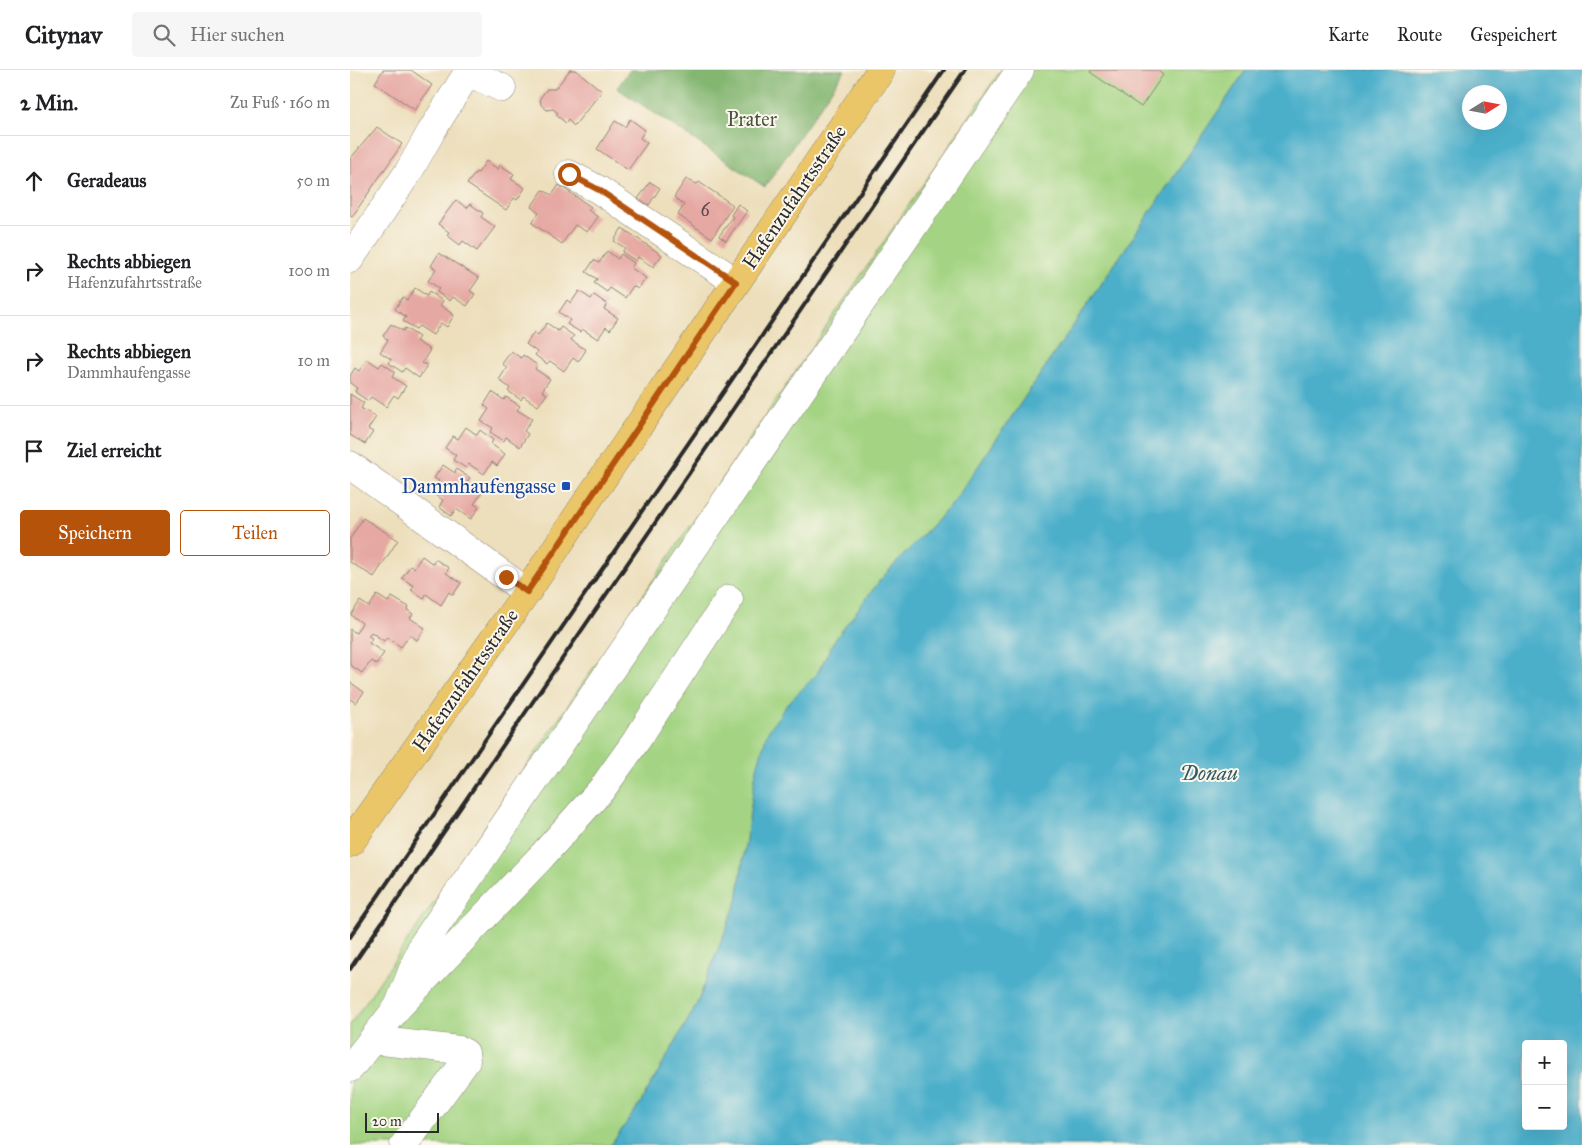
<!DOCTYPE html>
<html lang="de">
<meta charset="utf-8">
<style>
body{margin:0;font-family:"IM FELL Great Primer",serif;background:#f6f6f6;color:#202124}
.controls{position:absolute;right:15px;bottom:15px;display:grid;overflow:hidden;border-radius:5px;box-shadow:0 5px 20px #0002}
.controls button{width:45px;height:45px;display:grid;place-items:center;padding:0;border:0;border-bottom:1px solid #e0e0e0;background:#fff;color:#202124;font:25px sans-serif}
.compass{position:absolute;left:1112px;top:15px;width:45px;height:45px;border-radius:50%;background:#fff;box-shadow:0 5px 20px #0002;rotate:79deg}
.scale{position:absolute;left:15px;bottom:12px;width:74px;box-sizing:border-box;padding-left:5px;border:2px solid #2b2b2b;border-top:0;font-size:14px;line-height:18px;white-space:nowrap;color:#2b2b2b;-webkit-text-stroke:4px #fbf7ec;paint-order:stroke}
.stop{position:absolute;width:15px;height:15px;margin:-11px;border:4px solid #b45309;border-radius:50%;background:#fff}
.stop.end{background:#b45309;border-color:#fff;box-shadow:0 1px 5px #0008}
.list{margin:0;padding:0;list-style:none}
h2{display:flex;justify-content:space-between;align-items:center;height:65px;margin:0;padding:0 20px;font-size:21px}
h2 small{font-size:16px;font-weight:400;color:#757577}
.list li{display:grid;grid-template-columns:32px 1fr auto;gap:15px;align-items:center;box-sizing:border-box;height:90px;padding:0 20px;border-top:1px solid #e0e0e0}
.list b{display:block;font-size:19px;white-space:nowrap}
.list p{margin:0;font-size:16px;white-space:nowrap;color:#757577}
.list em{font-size:16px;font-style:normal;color:#757577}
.actions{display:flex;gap:10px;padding:15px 20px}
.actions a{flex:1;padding:11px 0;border:1px solid #b45309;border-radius:5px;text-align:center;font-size:18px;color:#b45309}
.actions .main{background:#b45309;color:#fff}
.icon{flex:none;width:28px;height:28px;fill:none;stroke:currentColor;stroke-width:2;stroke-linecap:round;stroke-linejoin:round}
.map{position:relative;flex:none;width:1232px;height:1075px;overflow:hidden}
header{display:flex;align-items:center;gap:30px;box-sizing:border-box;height:70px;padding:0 25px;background:#fff;border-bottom:1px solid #e0e0e0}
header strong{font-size:24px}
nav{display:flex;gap:28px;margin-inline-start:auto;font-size:18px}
.search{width:350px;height:45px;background:#f6f6f6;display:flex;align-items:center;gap:12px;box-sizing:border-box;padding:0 18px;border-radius:5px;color:#757577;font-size:19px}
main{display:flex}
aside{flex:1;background:#fff}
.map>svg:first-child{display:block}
</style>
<header>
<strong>Citynav</strong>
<div class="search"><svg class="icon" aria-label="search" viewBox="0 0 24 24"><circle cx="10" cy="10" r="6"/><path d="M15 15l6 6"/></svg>Hier suchen</div>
<nav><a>Karte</a><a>Route</a><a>Gespeichert</a></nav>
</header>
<main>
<aside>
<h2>2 Min.<small>Zu Fuß · 160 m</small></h2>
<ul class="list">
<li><svg class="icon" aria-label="ahead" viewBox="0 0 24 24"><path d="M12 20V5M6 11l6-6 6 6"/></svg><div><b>Geradeaus</b></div><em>50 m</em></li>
<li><svg class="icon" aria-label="right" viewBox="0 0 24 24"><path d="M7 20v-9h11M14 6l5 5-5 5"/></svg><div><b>Rechts abbiegen</b><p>Hafenzufahrtsstraße</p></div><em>100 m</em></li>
<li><svg class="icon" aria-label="right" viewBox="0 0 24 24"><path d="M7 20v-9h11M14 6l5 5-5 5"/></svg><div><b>Rechts abbiegen</b><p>Dammhaufengasse</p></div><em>10 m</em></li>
<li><svg class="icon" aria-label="arrive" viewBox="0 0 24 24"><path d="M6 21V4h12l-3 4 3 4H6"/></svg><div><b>Ziel erreicht</b></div></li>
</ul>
<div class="actions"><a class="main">Speichern</a><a>Teilen</a></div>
</aside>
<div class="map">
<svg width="1232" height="1075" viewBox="0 0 1232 1075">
<rect width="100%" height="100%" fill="#fbf7ec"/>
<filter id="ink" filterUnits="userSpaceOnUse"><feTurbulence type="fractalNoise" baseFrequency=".02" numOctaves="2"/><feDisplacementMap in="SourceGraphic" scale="10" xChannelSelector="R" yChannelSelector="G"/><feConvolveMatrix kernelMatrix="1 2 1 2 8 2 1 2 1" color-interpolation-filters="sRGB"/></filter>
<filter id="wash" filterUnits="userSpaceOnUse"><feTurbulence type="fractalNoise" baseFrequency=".0096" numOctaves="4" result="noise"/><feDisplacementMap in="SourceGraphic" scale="20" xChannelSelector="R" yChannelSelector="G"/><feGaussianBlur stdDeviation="1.12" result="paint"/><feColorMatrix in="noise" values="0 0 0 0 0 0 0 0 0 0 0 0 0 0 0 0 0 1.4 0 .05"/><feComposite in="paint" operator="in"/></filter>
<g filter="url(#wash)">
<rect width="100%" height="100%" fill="#eddfbc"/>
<path fill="#a4d483" stroke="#688057" d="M651 0H896L604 432 531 509 484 571 467 604 438 633 406 702 387 831 346 936 291 1032 261 1075H0V955Z"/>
<path fill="#83b671" stroke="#57704e" d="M280 0H495L415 117 267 18Z"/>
<path fill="#4bafca" stroke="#3b6d7a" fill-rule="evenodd" d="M896 0H1232V1075H261L291 1032 346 936 387 831 406 701 417 663 438 633 467 604 484 571 531 509 604 432ZM1120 22H1150V52H1120ZM1176 974H1213V1056H1176Z"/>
<g id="blocks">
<path fill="#e6a8a3" d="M33 0H61L82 15 65 40 25 13Z
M220 0H226L252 21 224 56 218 50 216 53 206 45 208 43 203 39 197 40 191 35 190 28 197 19H205Z
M741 0H807L813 5 791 37 740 2Z
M280 49 295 60 290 68 297 73 278 100 247 79 265 51 275 57Z
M27 57 52 74 2 147 0 146V89Z
M136 91 148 99 150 95 164 104 161 109 175 118 167 130 164 128 156 140 117 114 126 102 128 103Z
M336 109 347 114 349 112 383 135 362 168 328 145 334 135 324 127Z
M300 112 310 118 299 135 288 129Z
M209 115 241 137 238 140 248 147 237 162 225 155 212 174 182 153 189 143 181 137 193 120 202 125Z
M106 130 117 138 120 134 133 143 131 147 145 157 127 181 113 171 110 175 97 165 99 162 88 154Z
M388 134 397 141 376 171 369 166 383 147 381 145Z
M272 158 312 185 303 197 288 187 286 191 272 182 275 178 264 171Z
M257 181 268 189 271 184 284 193 281 198 296 208 288 219 283 216 275 228 260 218 257 222 244 213 247 209 236 202 244 190 249 193Z
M89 183 129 208 120 221 125 224 117 236 103 227 100 231 87 222 89 218 78 211 86 199 81 196Z
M65 218 77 226 79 222 93 231 90 235 104 245 97 257 91 253 83 265 69 256 66 259 53 251 56 247 45 239 53 227 57 230Z
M229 221 241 229 244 225 257 234 254 239 268 248 260 260 256 257 248 269 232 259 230 262 217 254 220 250 209 242 217 230 221 233Z
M197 253 208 261 211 257 224 266 221 270 236 280 228 292 223 288 214 301 200 291 197 294 185 285 187 282 176 274 184 262 188 265Z
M41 254 53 261 55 258 69 267 66 271 80 280 72 293 77 295 69 308 55 298 52 302 39 293 41 289 30 282 38 270 33 266Z
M161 281 171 288 173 285 187 295 185 299 200 309 192 321 197 324 188 336 173 326 171 330 158 321 160 318 149 310 157 297 152 294Z
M17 289 29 297 32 293 45 302 42 307 56 316 48 328 44 325 36 337 21 327 18 331 5 322 7 318 0 313V306L5 298 9 301Z
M142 322 154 330 156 327 170 336 167 340 182 349 174 361 178 364 170 377 156 367 154 371 140 362 143 358 131 351 139 339 134 335Z
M0 324 14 333 11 338 26 347 18 359 23 362 15 374 0 365Z
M116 357 127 365 130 360 143 370 141 374 155 384 147 396 142 392 134 404 119 394 116 398 103 390 106 385 95 378 103 366 108 369Z
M93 395 105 403 106 399 120 408 117 412 132 422 124 434 129 437 121 449 106 439 101 446 89 437 93 430 82 423 89 411 84 408Z
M13 448 48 470 24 507 0 492V469Z
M72 486 83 494 85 489 99 498 96 503 111 513 103 525 99 522 91 535 76 524 74 529 61 520 64 516 52 508 60 496 64 498Z
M27 525 38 532 42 527 59 537 57 540 63 544 60 548 75 558 67 570 60 565 51 577 37 567 34 571 21 562 18 566 22 568 19 573 34 583 26 594 21 591 12 603 0 595V559L6 563 12 553 1 545 10 531 19 537Z
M0 612 14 622 6 633 0 629Z"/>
</g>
</g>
<g filter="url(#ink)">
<use href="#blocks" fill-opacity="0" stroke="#8c8574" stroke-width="1"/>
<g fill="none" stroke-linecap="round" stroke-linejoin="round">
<g stroke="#8c8574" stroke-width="29">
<path id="minor" d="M219 104 249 120 386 212
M0 189 59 101 81 62 118 2 152 18
M0 395 177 522
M48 937 72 876 670 0
M23 970 109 980 115 983 116 991 54 1075
M0 998 48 937 192 786 252 719 286 671 379 529"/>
</g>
<g stroke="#8c8574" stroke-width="29">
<path id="major" d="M0 773 177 522 238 430 531 0"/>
</g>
<use href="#minor" stroke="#fff" stroke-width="28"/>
<use href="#major" stroke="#ebc669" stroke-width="28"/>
<path stroke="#2b2b2b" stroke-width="4" d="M0 867 594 0
M0 899 615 0"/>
</g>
</g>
<g fill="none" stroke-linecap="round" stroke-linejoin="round" filter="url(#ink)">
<path stroke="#b45309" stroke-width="6" d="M156 507 177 522 386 212 249 120 219 104"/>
</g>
<rect fill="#1a4fb4" stroke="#fbf7ec" stroke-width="2" x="211" y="411" width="10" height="10" rx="2.5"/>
<g text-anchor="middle" stroke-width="4" stroke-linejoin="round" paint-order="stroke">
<g font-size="18" fill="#5a4a49">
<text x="355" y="146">6</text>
</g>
<g font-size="20" fill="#495541" stroke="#fbf7ec">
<text x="402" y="56">Prater</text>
</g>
<g font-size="20" fill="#2b2b2b" stroke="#fbf7ec">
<text transform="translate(444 127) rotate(-56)" y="7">Hafenzufahrtsstraße</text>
<text transform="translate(115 610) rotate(-55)" y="7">Hafenzufahrtsstraße</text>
</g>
<g font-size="20" fill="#164399" stroke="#fbf7ec" text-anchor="end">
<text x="206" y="423">Dammhaufengasse</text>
</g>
<g font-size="21" font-style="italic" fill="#365963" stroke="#fbf7ec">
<text x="859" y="710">Donau</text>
</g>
</g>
</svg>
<div class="controls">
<button>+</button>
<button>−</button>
</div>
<svg class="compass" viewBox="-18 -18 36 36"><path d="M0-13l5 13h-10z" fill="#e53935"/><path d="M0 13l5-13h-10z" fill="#757577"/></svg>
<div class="scale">20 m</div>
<div class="stop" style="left:219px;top:104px"></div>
<div class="stop end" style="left:156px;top:507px"></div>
</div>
</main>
